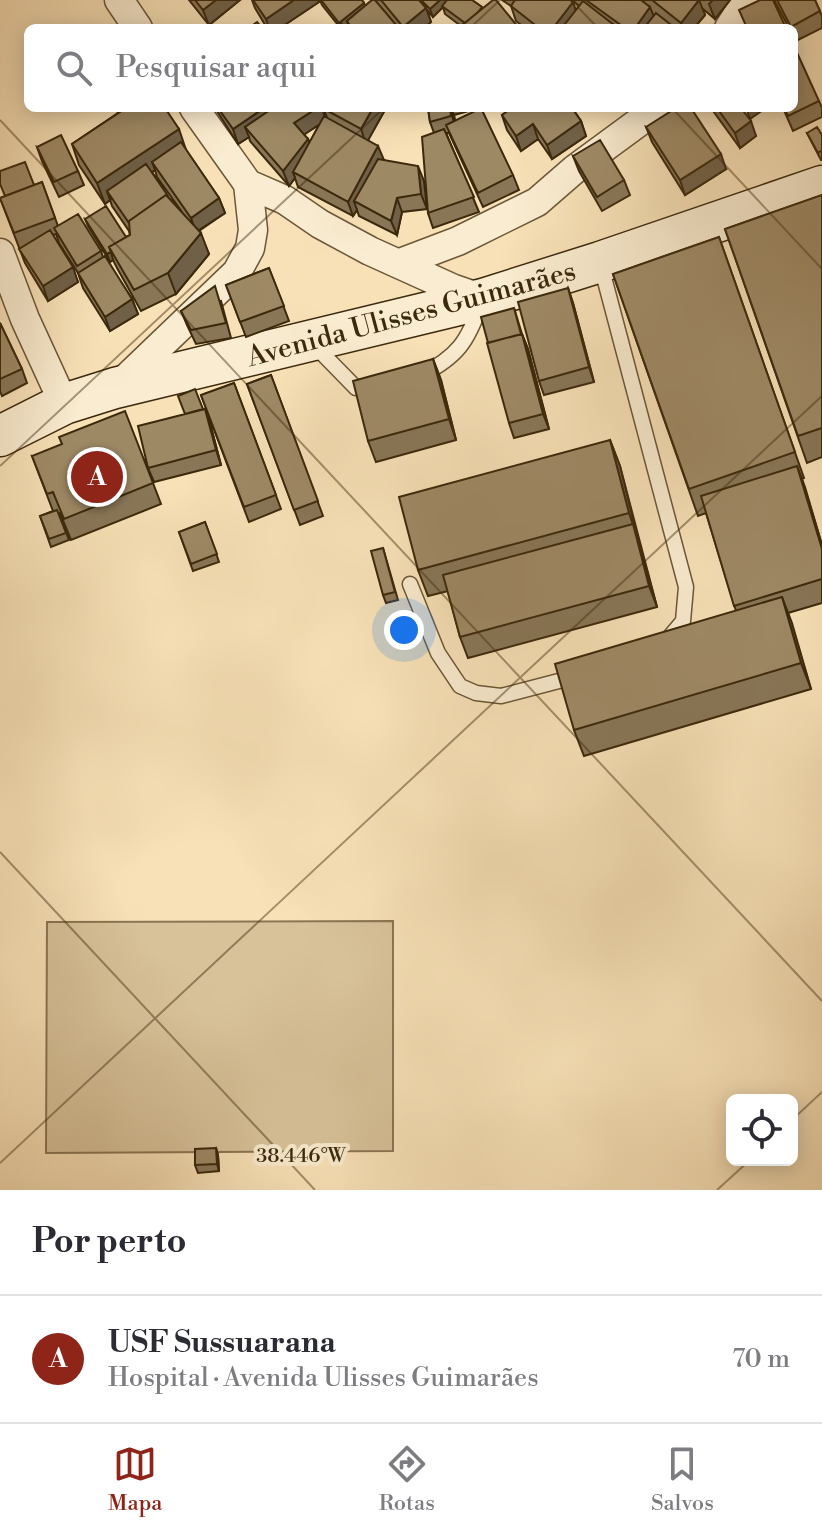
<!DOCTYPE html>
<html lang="pt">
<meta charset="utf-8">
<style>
body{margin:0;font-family:"Libre Bodoni",serif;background:#f2f2f3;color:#2b2b33}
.controls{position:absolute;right:24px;bottom:24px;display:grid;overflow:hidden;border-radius:12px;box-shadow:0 4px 20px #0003}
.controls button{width:72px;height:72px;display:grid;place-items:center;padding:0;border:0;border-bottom:2px solid #e1e1e2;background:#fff;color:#2b2b33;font:40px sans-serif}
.you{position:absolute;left:404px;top:630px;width:28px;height:28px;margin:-20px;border:6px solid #fff;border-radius:50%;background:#1a73e8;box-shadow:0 0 0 12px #1a73e833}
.badge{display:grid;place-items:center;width:52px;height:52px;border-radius:50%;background:#8f2418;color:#fff;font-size:26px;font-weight:700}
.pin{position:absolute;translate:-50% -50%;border:4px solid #fff;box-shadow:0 2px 8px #0006}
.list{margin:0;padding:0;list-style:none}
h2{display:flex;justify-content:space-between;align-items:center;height:104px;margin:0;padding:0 32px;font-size:34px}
h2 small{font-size:26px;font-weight:400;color:#7c7c81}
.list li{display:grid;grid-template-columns:52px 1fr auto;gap:24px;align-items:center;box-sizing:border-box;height:128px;padding:0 32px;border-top:2px solid #e1e1e2}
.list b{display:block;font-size:30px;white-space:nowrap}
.list p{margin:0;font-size:26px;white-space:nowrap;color:#7c7c81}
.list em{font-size:26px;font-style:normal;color:#7c7c81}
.icon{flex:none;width:44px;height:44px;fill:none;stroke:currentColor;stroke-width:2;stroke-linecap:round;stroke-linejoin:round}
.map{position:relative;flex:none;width:822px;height:1190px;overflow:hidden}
.search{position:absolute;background:#fff;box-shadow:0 4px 20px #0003;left:24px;right:24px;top:24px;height:88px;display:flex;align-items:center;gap:20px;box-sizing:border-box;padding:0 28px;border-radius:12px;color:#7c7c81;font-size:30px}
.sheet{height:232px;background:#fff}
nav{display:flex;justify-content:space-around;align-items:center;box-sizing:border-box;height:112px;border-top:2px solid #e1e1e2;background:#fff;font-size:22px;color:#7c7c81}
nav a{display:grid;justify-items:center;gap:4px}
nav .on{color:#8f2418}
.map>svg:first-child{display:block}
</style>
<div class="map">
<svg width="822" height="1190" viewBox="0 0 822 1190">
<rect width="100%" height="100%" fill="#f8e1b7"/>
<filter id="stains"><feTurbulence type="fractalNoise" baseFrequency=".0025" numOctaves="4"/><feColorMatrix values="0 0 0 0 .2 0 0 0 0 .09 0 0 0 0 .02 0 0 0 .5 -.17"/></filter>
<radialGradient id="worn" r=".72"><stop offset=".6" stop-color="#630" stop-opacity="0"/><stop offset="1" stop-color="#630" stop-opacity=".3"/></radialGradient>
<path fill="#d8c29a" stroke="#8a7653" stroke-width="2" d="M393 921V1151L46 1153 47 922Z"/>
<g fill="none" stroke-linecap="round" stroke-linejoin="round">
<g stroke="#6b5737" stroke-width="17">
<path id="service" d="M601 266 686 587 683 621 667 640
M315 346 356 388 372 386
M420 376C457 357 468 342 481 303
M410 584 438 653 460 686 476 693 501 696 578 676"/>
</g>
<g stroke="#6b5737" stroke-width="31">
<path id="minor" d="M119 0 138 28
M729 28 747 0
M248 184 285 200 320 224 370 251 454 289 483 299
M0 253 25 319 64 404
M400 263 458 241 537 202 575 169 658 108
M116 388 237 272 250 248 253 230 248 184 194 108"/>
</g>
<g stroke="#3c290c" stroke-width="43">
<path id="secondary" d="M0 436 64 404 115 388 483 299 600 262 822 186"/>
</g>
<use href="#service" stroke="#faecd0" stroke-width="14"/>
<use href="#minor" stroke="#faecd0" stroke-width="28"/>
<use href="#secondary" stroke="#faecd0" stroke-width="40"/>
</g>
<path fill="#887657" stroke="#3c290c" stroke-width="2" fill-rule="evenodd" d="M189 0H240L209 25Z
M252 0H318L319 2 280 28H267L255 8Z
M320 0H362L365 6 372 0H472L482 7 461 26 445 14 443 7 433 17 427 10 431 22 424 28H349L348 25 345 28 338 25 322 5Z
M502 0H570L576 10 579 6 572 0H730L715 19 703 9 705 15 694 28H525L516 21 511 6Z
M774 0H815L822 16V28L796 41 794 38V28H789Z
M819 101 822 108V117L793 131 783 108H794Z
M115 108H165L186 150 219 198 225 213 199 231 209 254 176 294 141 311 117 268 113 260 110 262 88 226 85 219 126 237 130 235 129 231 112 206 110 200 105 204 79 165 72 144 118 113ZM155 170 157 177 182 212 169 198 152 172Z
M215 108H322L325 116 327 118 324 109 386 108 368 140 384 160 424 181 427 209 402 212 397 235 359 216 357 210 353 216 298 187 295 178 289 186 250 141 249 137 238 144ZM319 125 310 142 304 134Z
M428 108H480L454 115 455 121 513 175 519 190 483 207 449 133H446L479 212 433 228 428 213 434 133 430 122Z
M510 108H572L581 121 586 136 552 159 538 139 521 151 507 130 502 115 510 109Z
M711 108H741L756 136 740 148Z
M646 127 726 169 685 195 652 142Z
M807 133 822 135V160H821Z
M37 147 78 171 84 185 59 197 42 161Z
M573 156 624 180 630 195 602 211 579 171Z
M42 182 58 226 101 251 103 257 132 299 138 314 110 331 83 288 78 273 59 243 56 234 53 235 78 282 48 301 25 263 0 198Z
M822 195V457L807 463 725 229Z
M719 237 804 478 802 479 822 545V603L788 613 811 689 584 756 574 730 736 611 706 513 698 516 613 274Z
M269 268 289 321 246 337 226 285Z
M568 288 573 303 594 382 544 395 539 381Z
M221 301 231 338 196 344 187 325 181 311Z
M514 308 522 334 528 349 549 429 514 438 509 423Z
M0 323 22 369 27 383 2 396 0 391Z
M433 359 441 380 456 440 376 462 368 441Z
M271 375 323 516 300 525 247 384Z
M234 383 281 509 249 522 201 395Z
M203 409 210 423 221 465 154 482 148 468 185 414Z
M610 440 620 466 657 607 468 658 460 637 448 591 428 596 418 570Z
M32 456 153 483 161 504 71 540 60 513 59 514 69 540 51 547 40 516 53 511Z
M205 522 219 562 193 571 179 532Z
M383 548 398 600 386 603 383 595Z
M216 1148 218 1155 219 1171 198 1173 195 1165Z"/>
<path fill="#6f6047" stroke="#3c290c" stroke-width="2" d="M216 0H240L209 25 203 10Z
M294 0H318L319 2 280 28H269L266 19Z
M440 0H450L433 17 430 9Z
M699 0 705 15 694 28H683L681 23Z
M713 0H730L715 19 709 4Z
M573 2 578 17 565 24 566 28H553Z
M364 3 366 10 347 21 348 25 345 28H341L339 23Z
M650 7 656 22 651 28H635Z
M426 8 431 22 424 28H403V27Z
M264 108H290L245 127 249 137 238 144 233 129Z
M317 108H322L326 120 299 138 294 123Z
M373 108H386L366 144 361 129Z
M450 108H451L454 115 456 130Z
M746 108H766L750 119Z
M581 121 586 136 552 159 547 145Z
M751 121 756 136 740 148 735 133Z
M533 124 538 139 521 151 516 136Z
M179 129 186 150 152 162 155 170 112 199 107 191 110 200 105 204 97 183Z
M308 139 314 154 293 172 295 178 289 186 283 171Z
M378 146 384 160 354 201 357 210 353 216 348 202Z
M721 154 726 169 685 195 680 180Z
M418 166 424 181 427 209 421 194Z
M219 198 225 213 196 232 191 218Z
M397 198 402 212 397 235 391 221Z
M201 233 209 254 176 294 168 273Z
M111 252 113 260 110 262 107 254Z
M73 267 78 282 48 301 43 286Z
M568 288 573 303 594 382 589 367Z
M132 299 138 314 110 331 105 317Z
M522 334 528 349 549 429 543 414Z
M433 359 441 380 456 440 449 419Z
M205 409 210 423 221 465 216 450Z
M610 440 620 466 638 539 629 513Z
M797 466 805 487 822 545V549Z
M633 524 640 545 657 607 649 586Z
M782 597 792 623 811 689 801 663Z
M216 1148 218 1155 219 1171 217 1164Z"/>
<path fill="#9e8965" stroke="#3c290c" stroke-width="2" d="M195 0H216L203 10Z
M253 0H294L266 19Z
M321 0H362L364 3 339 23Z
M372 0H375L397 26 395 28H352L347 21Z
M381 0H419L426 8 403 27Z
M421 0H440L430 9Z
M447 0H472L482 7 478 12 465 23 442 6Z
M493 0H496L519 28H462L461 26Z
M515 0H570L573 2 553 28H539L511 6Z
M586 0H641L650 7 635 28H625Z
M652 0H699L681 23Z
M760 0H773L786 28H747L739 10Z
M777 0H815L820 11 791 27Z
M583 1 618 28H570L565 24Z
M656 13 675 28H644Z
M257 22 262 28H249Z
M341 23 344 28H335Z
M794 46 819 101 788 116 784 108H794Z
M126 108H165L179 129 97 183 72 144Z
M218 108H264L233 129Z
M273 108H317L294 123 308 139 283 171 245 127Z
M325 108H373L361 129 324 109Z
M428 108H450L451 116 430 122Z
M481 108 513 175 478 193 446 125Z
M512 108H572L581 121 547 145 533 124 516 136 502 115Z
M676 108H691L721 154 680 180 646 127Z
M717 108H741L751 121 735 133Z
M324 116 378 146 348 202 293 172Z
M817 127 822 135V150L818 153 807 133Z
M444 129 474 197 428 213 422 137Z
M61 135 78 171 54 182 37 147Z
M600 140 624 180 597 197 573 156Z
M181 142 219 198 191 218 152 162Z
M378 159 418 166 421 194 397 198 391 221 354 201Z
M25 162 34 185 5 196 0 184V171Z
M146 164 168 196 166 195 129 221V223L107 191Z
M42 182 55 218 14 233 0 198Z
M166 195 201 233 168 273 134 290 109 247 130 235 129 221Z
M822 195V428L798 436 725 229Z
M106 206 126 237 109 247 111 252 107 254 85 219Z
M78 214 101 251 77 266 54 228Z
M50 230 73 267 43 286 19 249Z
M719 237 795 452 689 489 613 274Z
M105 256 132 299 105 317 78 273Z
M269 268 284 306 240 322 226 285Z
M215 286 226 323 191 330 181 311Z
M568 288 589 367 539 381 518 302Z
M514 308 521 334 488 343 481 317Z
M0 323 22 369 0 379Z
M522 334 543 414 509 423 487 343Z
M433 359 449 419 368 441 353 381Z
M271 375 318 501 294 510 247 384Z
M234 383 276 495 244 507 201 395Z
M195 389 203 409 185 414 178 396Z
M205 409 216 450 148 468 138 426Z
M125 411 153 483 64 519 53 492 47 494 32 456 62 444 59 437Z
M610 440 629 513 418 570 399 497Z
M797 466 822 549V579L734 606 701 496Z
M57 510 66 533 49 539 40 516Z
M205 522 217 554 191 564 179 532Z
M633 524 649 586 460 637 443 575Z
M383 548 395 592 383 595 371 551Z
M782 597 801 663 574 730 555 664Z
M216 1148 217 1164 195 1165V1149Z"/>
<path fill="none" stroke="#3c290c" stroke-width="2" stroke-opacity="0.45" d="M571 0 598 28M470 28 500 0M672 108 822 269M0 120 822 1001M0 466 384 108M0 852 315 1190M792 1120 822 1092M0 1163 822 396M717 1190 750 1160"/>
<g text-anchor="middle" stroke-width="8" stroke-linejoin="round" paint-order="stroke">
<g font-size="28" fill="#3c290c" stroke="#faecd0">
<text transform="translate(411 313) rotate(-15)" y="10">Avenida Ulisses Guimarães</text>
</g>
</g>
<g font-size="20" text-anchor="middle" fill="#3c290c" stroke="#faecd0" stroke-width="8" stroke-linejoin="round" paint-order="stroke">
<text x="301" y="1162">38.446°W</text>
</g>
<rect width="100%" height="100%" filter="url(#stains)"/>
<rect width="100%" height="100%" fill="url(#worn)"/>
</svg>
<div class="controls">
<button><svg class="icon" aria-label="locate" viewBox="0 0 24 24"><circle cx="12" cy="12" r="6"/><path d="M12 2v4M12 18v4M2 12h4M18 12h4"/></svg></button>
</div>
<div class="you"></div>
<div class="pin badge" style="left:97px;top:477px">A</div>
<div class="search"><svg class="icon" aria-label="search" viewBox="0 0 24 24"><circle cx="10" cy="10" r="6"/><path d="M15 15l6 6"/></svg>Pesquisar aqui</div>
</div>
<section class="sheet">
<h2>Por perto<small></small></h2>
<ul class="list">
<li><span class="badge">A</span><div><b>USF Sussuarana</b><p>Hospital · Avenida Ulisses Guimarães</p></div><em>70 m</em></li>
</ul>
</section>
<nav>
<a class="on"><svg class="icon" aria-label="map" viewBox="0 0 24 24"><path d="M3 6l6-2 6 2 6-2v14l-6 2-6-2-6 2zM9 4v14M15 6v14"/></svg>Mapa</a>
<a><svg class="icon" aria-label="directions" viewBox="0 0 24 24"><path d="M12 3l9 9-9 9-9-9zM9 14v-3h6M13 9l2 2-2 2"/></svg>Rotas</a>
<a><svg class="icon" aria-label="saved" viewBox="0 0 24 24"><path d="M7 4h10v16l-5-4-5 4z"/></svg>Salvos</a>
</nav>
